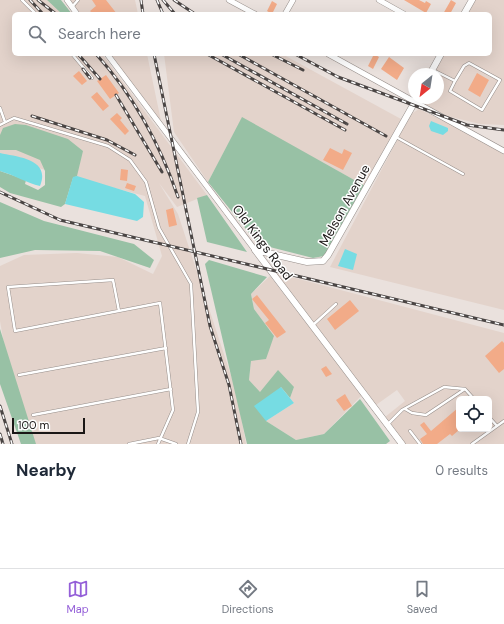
<!DOCTYPE html>
<style>
body{margin:0;font-family:"DM Sans",sans-serif;background:#f6f6f7;color:#1f2937}
.controls{position:absolute;right:12px;bottom:12px;display:grid;overflow:hidden;border-radius:6px;box-shadow:0 4px 16px #0002}
.controls button{width:36px;height:36px;display:grid;place-items:center;padding:0;border:0;border-bottom:1px solid #e0e1e3;background:#fff;color:#1f2937;font:20px sans-serif}
.compass{position:absolute;left:408px;top:68px;width:36px;height:36px;border-radius:50%;background:#fff;box-shadow:0 4px 16px #0002;rotate:210deg}
.scale{position:absolute;left:12px;bottom:10px;width:73px;box-sizing:border-box;padding-left:4px;border:2px solid #1a1716;border-top:0;font-size:11px;line-height:14px;white-space:nowrap;color:#1a1716;-webkit-text-stroke:3px #fff;paint-order:stroke}
.list{margin:0;padding:0;list-style:none}
h2{display:flex;justify-content:space-between;align-items:center;height:52px;margin:0;padding:0 16px;font-size:17px}
h2 small{font-size:13px;font-weight:400;color:#747a83}
.icon{flex:none;width:22px;height:22px;fill:none;stroke:currentColor;stroke-width:2;stroke-linecap:round;stroke-linejoin:round}
.map{position:relative;flex:none;width:504px;height:444px;overflow:hidden}
.search{position:absolute;background:#fff;box-shadow:0 4px 16px #0002;left:12px;right:12px;top:12px;height:44px;display:flex;align-items:center;gap:10px;box-sizing:border-box;padding:0 14px;border-radius:6px;color:#747a83;font-size:15px}
.sheet{height:124px;background:#fff}
nav{display:flex;justify-content:space-around;align-items:center;box-sizing:border-box;height:56px;border-top:1px solid #e0e1e3;background:#fff;font-size:11px;color:#747a83}
nav a{display:grid;justify-items:center;gap:2px}
nav .on{color:#945fd8}
.map>svg:first-child{display:block}
</style>
<div class="map">
<svg width="504" height="444" viewBox="0 0 504 444">
<rect width="100%" height="100%" fill="#eae1dd"/>
<path fill="#e3d3cb" fill-rule="evenodd" d="M0 0H47L62 14H14V54H102L207 195 177 207 159 183 178 214 237 394 246 444H35L6 356 0 321V266L24 255 77 253 118 257 153 274 162 256 145 196 0 158Z
M70 0H135L138 14H80Z
M474 0H504V125L480 124 447 116 423 103 421 98H438V74H433L444 54H490V14H466Z
M110 54H147L161 121Z
M164 54H282L401 119 365 186 242 118 208 182 174 132Z
M419 109 454 126 504 154V310L330 267 411 114Z
M276 273 504 333V444H405L385 417 405 401 397 390 376 405ZM459 399H489V429H459Z
M270 276 362 395 324 434 296 440 266 421 294 403 290 398 294 387 259 392 249 380 251 361 274 337 254 309 251 294Z"/>
<path fill="#98c1a5" d="M47 0H61L72 14H62Z
M242 117 365 186 324 256 313 258 258 244 208 182Z
M15 124 26 125 68 139 83 151 77 176 73 178 65 204 61 207 10 193 0 187V171L26 180 25 184 38 190 45 185V171L40 160 16 150H0V135L3 128Z
M207 195 247 252 207 242 197 198Z
M0 202 44 221 134 244 154 260 150 268 100 251 35 250 0 258Z
M209 260 267 277 251 294 254 309 274 336 266 359 251 361 249 380 260 392 278 370 294 387 290 398 281 387 266 421 296 440 324 434 360 399 390 441 386 444H247L205 264Z
M0 329 36 444H21L0 384Z"/>
<path fill="#76dce3" d="M431 121 448 128V131L443 135 431 131 429 126Z
M0 153C18 157 51 159 40 186 27 183 14 175 0 171Z
M77 176 135 194 144 202 143 217 137 221 65 204 73 177Z
M345 249 357 254 353 270 338 266Z
M281 387 294 403 266 421 254 406Z"/>
<path fill="#f2ab88" d="M92 0H106L117 14H93L90 11 96 6Z
M404 0H419L425 3 426 1 431 4 426 13Z
M451 0 456 3 450 14H443Z
M272 1 277 4 272 14 267 11Z
M374 54 379 57 373 69 368 66Z
M389 57 404 68 397 80 381 69Z
M79 71 87 81 82 85 73 76Z
M477 73 489 80 480 97 468 90Z
M106 75 119 93 110 99 97 81Z
M97 92 109 106 103 111 91 97Z
M117 113 122 118 120 120 129 131 125 135 110 119Z
M330 148 342 154 344 149 352 153 343 170 323 160Z
M121 169 128 170 127 181 120 180Z
M127 183 136 186 134 191 125 188Z
M173 208 177 225 169 227 166 210Z
M257 295 286 332 277 338 265 323 269 320 252 299Z
M350 300 359 311 335 330 327 319Z
M502 341 504 343V369L499 373 485 356Z
M326 366 332 374 326 377 321 369Z
M345 394 352 406 344 411 336 400Z
M459 407V430L452 436 450 434 437 444H423L420 439 427 434 420 425 424 422 431 431Z"/>
<g fill="none" stroke-linecap="round" stroke-linejoin="round">
<g stroke="#968e8a" stroke-width="3.5">
<path id="service" d="M22 0 36 14
M72 7 78 0
M72 54 92 78
M433 70 455 81 450 91 482 110 500 80 469 63 464 66 455 81
M0 108 5 122
M0 125 14 118 108 146 130 160 146 182 159 228 191 284 198 412 188 444
M396 137 463 174
M119 311 113 280 8 287 15 331 160 303 173 410 158 444
M313 325 336 304
M19 375 166 348
M405 409 412 413 426 415 465 389
M33 415 171 389
M489 417 497 426
M388 424 402 410 444 387 465 389 474 399
M410 431 420 444
M129 444 159 438 176 444
M472 444 504 421"/>
</g>
<g stroke="#968e8a" stroke-width="6">
<path id="minor" d="M67 0 77 14
M229 0 255 14
M379 0 404 14
M285 14 293 0
M107 54 255 250
M328 54 504 151"/>
</g>
<g stroke="#968e8a" stroke-width="7">
<path id="tertiary" d="M464 14 472 0
M430 74 441 54
M255 250 307 262 323 261 328 255 417 98
M255 250 402 444"/>
</g>
<use href="#service" stroke="#fff" stroke-width="2.5"/>
<use href="#minor" stroke="#fff" stroke-width="5"/>
<use href="#tertiary" stroke="#fff" stroke-width="6"/>
<g stroke="#4a4544" stroke-width="3">
<path id="rail" d="M30 0 43 14
M38 0 56 14
M141 0 143 14
M157 0 163 14
M163 0 175 14
M174 0 195 14
M78 54 100 79
M96 54C134 96 160 144 178 197
M154 54 210 326 229 385 241 444
M207 54 345 130
M221 54 347 124
M238 54 386 136
M271 54 303 70
M295 54 338 77 467 125 504 130
M83 69 90 78
M116 95 162 172
M32 116 107 140 135 155
M0 192 60 220 504 325
M0 406 12 444
M0 434 3 444"/>
</g>
<use href="#rail" stroke="#fff" stroke-width="1.5" stroke-dasharray="4.5" stroke-linecap="butt"/>
</g>
<g text-anchor="middle" stroke-width="3" stroke-linejoin="round" paint-order="stroke">
<g font-size="13" fill="#1a1716" stroke="#fff">
<text transform="translate(344 205) rotate(-61)" y="5">Melson Avenue</text>
<text transform="translate(263 242) rotate(53)" y="5">Old Kings Road</text>
</g>
</g>
</svg>
<div class="controls">
<button><svg class="icon" aria-label="locate" viewBox="0 0 24 24"><circle cx="12" cy="12" r="6"/><path d="M12 2v4M12 18v4M2 12h4M18 12h4"/></svg></button>
</div>
<svg class="compass" viewBox="-18 -18 36 36"><path d="M0-13l5 13h-10z" fill="#e53935"/><path d="M0 13l5-13h-10z" fill="#747a83"/></svg>
<div class="scale">100 m</div>
<div class="search"><svg class="icon" aria-label="search" viewBox="0 0 24 24"><circle cx="10" cy="10" r="6"/><path d="M15 15l6 6"/></svg>Search here</div>
</div>
<section class="sheet">
<h2>Nearby<small>0 results</small></h2>
<ul class="list">
</ul>
</section>
<nav>
<a class="on"><svg class="icon" aria-label="map" viewBox="0 0 24 24"><path d="M3 6l6-2 6 2 6-2v14l-6 2-6-2-6 2zM9 4v14M15 6v14"/></svg>Map</a>
<a><svg class="icon" aria-label="directions" viewBox="0 0 24 24"><path d="M12 3l9 9-9 9-9-9zM9 14v-3h6M13 9l2 2-2 2"/></svg>Directions</a>
<a><svg class="icon" aria-label="saved" viewBox="0 0 24 24"><path d="M7 4h10v16l-5-4-5 4z"/></svg>Saved</a>
</nav>
